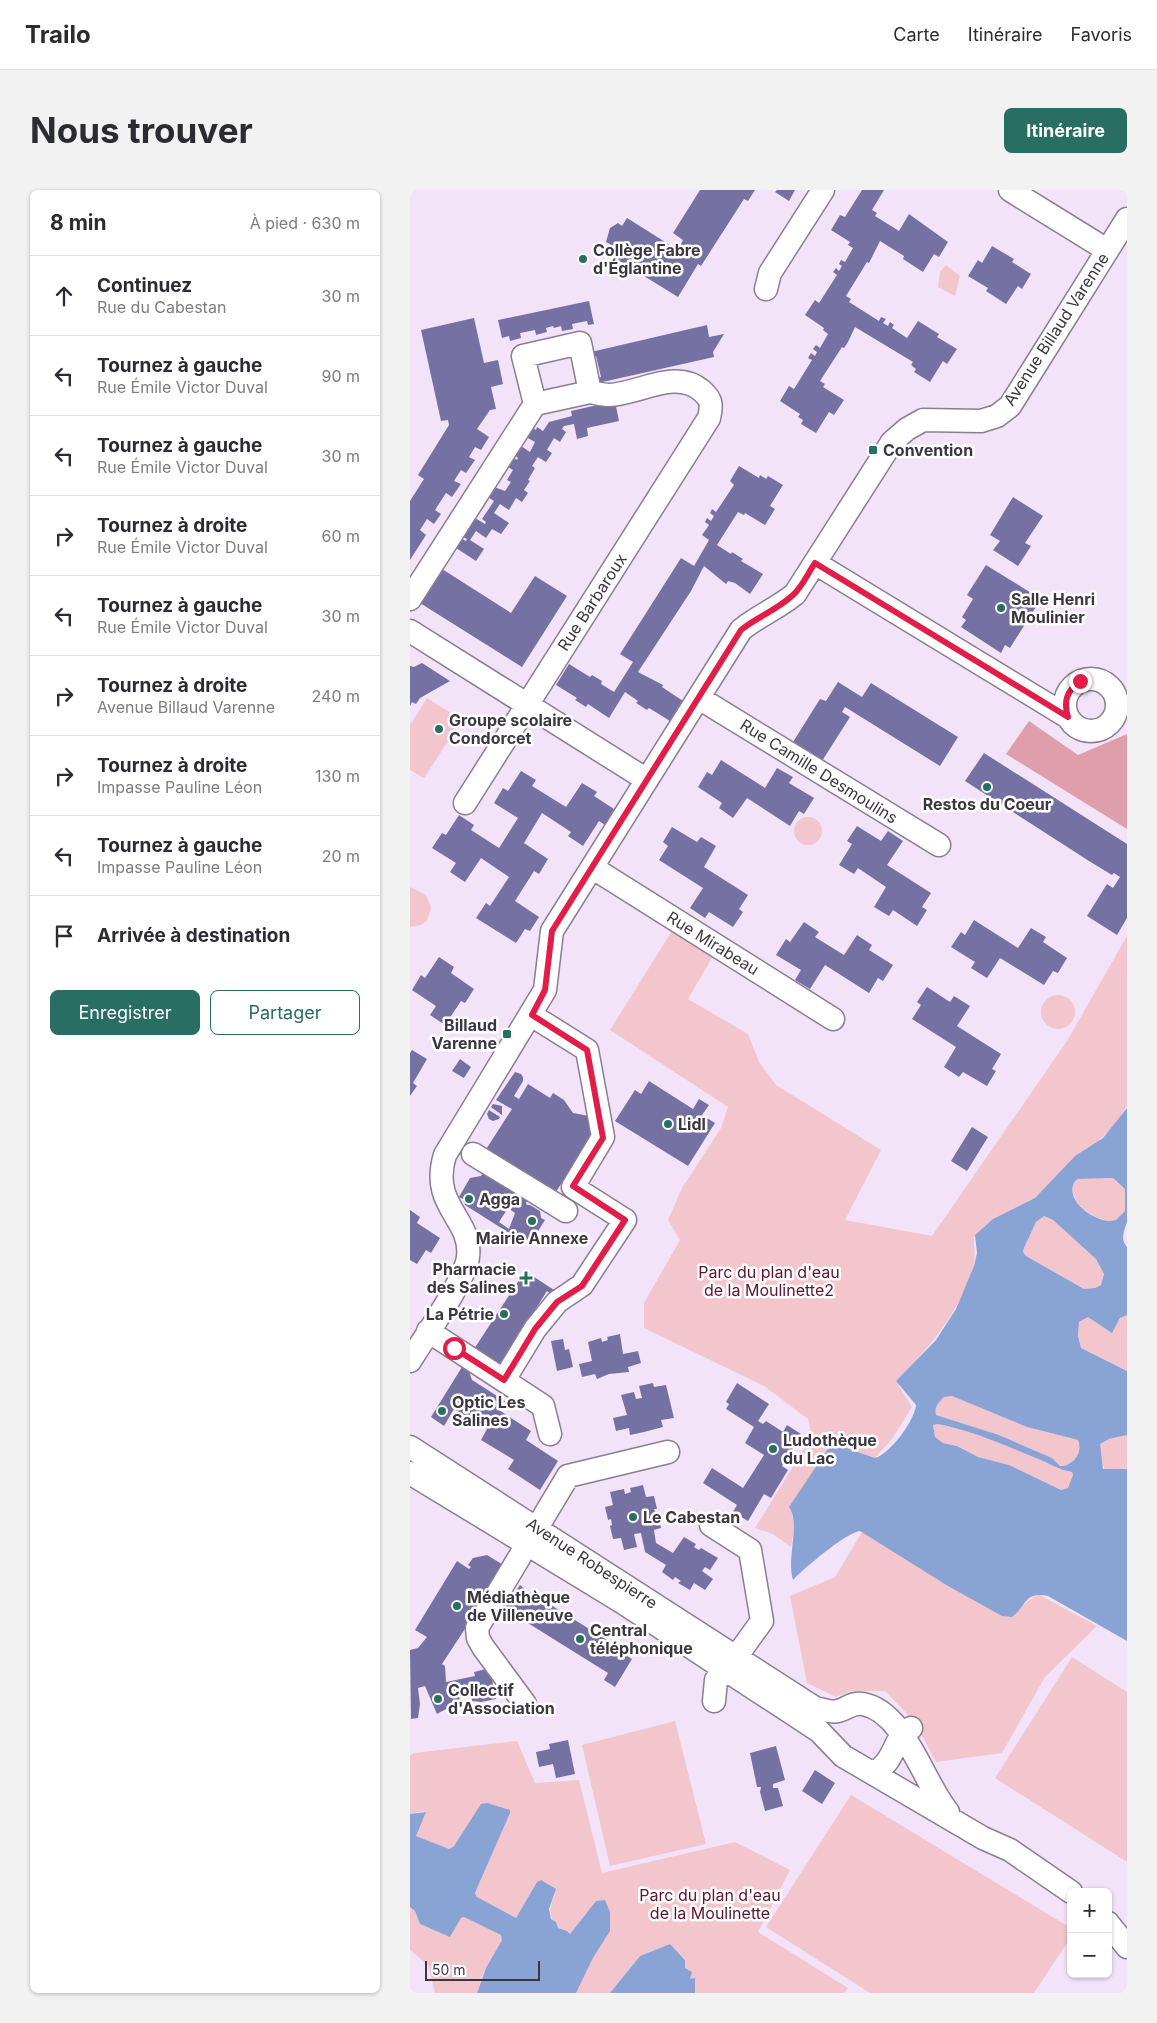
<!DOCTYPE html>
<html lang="fr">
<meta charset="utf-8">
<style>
body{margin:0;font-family:Inter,sans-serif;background:#f2f2f3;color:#2b2b33}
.controls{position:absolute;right:15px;bottom:15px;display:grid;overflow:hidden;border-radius:8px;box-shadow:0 1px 4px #0004}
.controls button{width:45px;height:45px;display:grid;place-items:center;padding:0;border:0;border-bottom:1px solid #e1e1e2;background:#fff;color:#2b2b33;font:25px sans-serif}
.scale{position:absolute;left:15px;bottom:12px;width:115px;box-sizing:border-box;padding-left:5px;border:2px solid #3c363f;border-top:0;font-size:14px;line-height:18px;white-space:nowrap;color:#3c363f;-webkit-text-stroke:4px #fff;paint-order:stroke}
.stop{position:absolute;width:15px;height:15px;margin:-11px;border:4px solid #e11d48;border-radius:50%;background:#fff}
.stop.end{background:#e11d48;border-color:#fff;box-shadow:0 1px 5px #0008}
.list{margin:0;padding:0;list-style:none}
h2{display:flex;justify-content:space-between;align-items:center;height:65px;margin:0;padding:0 20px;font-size:21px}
h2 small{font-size:16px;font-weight:400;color:#7c7c81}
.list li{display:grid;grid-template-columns:32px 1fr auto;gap:15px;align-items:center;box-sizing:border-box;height:80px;padding:0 20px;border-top:1px solid #e1e1e2}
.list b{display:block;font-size:19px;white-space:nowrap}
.list p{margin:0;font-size:16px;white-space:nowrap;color:#7c7c81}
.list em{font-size:16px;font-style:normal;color:#7c7c81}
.actions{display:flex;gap:10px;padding:15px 20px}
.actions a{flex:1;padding:11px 0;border:1px solid #286e63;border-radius:8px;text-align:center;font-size:18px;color:#286e63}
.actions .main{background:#286e63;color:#fff}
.icon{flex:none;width:28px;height:28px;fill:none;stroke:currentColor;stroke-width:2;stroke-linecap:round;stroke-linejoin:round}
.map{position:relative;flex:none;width:717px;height:1803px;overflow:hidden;border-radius:8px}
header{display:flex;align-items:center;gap:30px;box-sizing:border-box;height:70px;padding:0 25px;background:#fff;border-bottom:1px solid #e1e1e2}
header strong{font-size:24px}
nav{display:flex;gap:28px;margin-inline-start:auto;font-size:18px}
.intro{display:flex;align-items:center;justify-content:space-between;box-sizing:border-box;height:120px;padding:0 30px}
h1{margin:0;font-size:35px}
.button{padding:12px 22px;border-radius:8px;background:#286e63;color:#fff;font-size:18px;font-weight:700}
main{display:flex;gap:30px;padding:0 30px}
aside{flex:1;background:#fff;border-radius:8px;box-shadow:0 1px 4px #0004}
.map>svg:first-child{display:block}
</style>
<header>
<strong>Trailo</strong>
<nav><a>Carte</a><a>Itinéraire</a><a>Favoris</a></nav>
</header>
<div class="intro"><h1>Nous trouver</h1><a class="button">Itinéraire</a></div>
<main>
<aside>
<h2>8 min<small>À pied · 630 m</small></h2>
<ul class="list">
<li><svg class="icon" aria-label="ahead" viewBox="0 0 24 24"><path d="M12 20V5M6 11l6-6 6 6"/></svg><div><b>Continuez</b><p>Rue du Cabestan</p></div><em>30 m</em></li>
<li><svg class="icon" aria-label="left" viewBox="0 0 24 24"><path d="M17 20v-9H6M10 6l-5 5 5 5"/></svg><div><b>Tournez à gauche</b><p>Rue Émile Victor Duval</p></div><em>90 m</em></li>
<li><svg class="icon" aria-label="left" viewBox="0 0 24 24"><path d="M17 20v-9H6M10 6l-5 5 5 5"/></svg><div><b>Tournez à gauche</b><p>Rue Émile Victor Duval</p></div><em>30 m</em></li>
<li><svg class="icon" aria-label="right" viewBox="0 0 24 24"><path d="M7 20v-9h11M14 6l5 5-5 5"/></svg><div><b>Tournez à droite</b><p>Rue Émile Victor Duval</p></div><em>60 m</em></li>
<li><svg class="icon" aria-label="left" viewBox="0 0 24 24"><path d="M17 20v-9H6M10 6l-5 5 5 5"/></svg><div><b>Tournez à gauche</b><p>Rue Émile Victor Duval</p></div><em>30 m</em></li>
<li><svg class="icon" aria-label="right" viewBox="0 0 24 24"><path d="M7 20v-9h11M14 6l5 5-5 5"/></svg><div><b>Tournez à droite</b><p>Avenue Billaud Varenne</p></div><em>240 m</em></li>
<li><svg class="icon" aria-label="right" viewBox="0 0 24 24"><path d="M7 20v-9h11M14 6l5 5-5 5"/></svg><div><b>Tournez à droite</b><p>Impasse Pauline Léon</p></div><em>130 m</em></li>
<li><svg class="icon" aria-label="left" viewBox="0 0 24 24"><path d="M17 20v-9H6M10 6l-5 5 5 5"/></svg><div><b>Tournez à gauche</b><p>Impasse Pauline Léon</p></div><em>20 m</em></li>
<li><svg class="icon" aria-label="arrive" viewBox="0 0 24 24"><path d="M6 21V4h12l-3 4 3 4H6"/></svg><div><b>Arrivée à destination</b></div></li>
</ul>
<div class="actions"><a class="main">Enregistrer</a><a>Partager</a></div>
</aside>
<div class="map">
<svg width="717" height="1803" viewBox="0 0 717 1803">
<rect width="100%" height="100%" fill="#f2e3f9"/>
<path fill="#f3c6cd" d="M536 75 550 86 545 106 528 97 530 82Z
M17 508 52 530 14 588 0 580V535Z
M384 641a14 14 0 1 1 28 0a14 14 0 1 1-28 0Z
M0 697 16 705 21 718 17 731 11 735 0 737Z
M262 741 303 766 278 809 338 844 349 872 366 895 471 960 435 1030 522 1046 657 851 717 746V916L705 935 683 956 665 966 625 1008 577 1034 564 1047C564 1056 566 1068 563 1078 549 1123 519 1158 486 1191L502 1217 482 1249 465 1268 423 1253 382 1321 384 1339 381 1357 363 1344 345 1338 402 1246 398 1229 354 1196 234 1138V1113L270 1050 258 1030 272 998 311 938 318 917 200 840Z
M631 822a17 17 0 1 1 34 0a17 17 0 1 1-34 0Z
M703 988 715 999V1021L707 1030C688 1036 650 1008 667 989Z
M634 1026 643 1030 686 1069 694 1084 691 1095 685 1098 674 1099 616 1066 613 1062 614 1058 626 1032Z
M713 1125H717V1181L671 1158 668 1146 669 1132 678 1127 707 1133Z
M542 1206 617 1237 668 1250C673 1263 664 1276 650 1276L642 1268 589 1245 526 1225C524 1217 529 1212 534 1207Z
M527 1234C562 1240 596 1256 630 1269 641 1274 650 1280 662 1282L663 1285 659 1298 651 1300 599 1275 568 1267 547 1256 533 1253 525 1247 523 1235Z
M717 1245V1279L695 1280 690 1267V1254L699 1249Z
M452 1342 596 1427 628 1404 687 1436 635 1487 592 1563 526 1572 504 1531 475 1501H441L426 1507 397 1493 380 1406 425 1387Z
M662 1467 717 1502V1672L585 1588Z
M265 1531 296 1654 200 1676 172 1555Z
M107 1551 125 1593 169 1590 192 1683 325 1652 380 1680 348 1742 438 1798 434 1803H285V1789H280L275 1778V1769L260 1754 230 1766 200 1803H166L183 1768 200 1741 176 1723 160 1744 157 1741 148 1739C138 1725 139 1719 145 1704L127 1692 106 1728 67 1707 65 1704 100 1620 38 1659 6 1646 15 1621 0 1624V1566L4 1563Z
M441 1605 661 1738V1747L624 1803H460L356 1737Z
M0 1717 5 1721 10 1734 40 1746 51 1728 54 1727 92 1745V1750L73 1784 67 1803H25L18 1775 0 1760Z"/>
<path fill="#de9faa" d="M619 531 668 565 717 544V639L596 564Z"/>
<path fill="#89a4d4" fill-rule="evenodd" d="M717 918V1032C714 1041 710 1049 717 1057V1125L710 1128 702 1143 678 1127 669 1132 668 1146 671 1158 717 1181V1245L699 1249 690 1254 693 1279H717V1451L638 1406C614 1401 617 1416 602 1427L592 1426 538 1396 450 1341C437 1342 393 1379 383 1390 376 1368 391 1334 379 1317L422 1253 465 1268C480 1264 505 1230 506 1215L486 1191 526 1150 546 1119 564 1076 567 1063 565 1045 583 1029 625 1008 665 966 693 948ZM703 988 715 999V1021L706 1030C688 1036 649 1008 667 989ZM634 1026 643 1030 686 1069 694 1084 691 1095 685 1098 674 1099 616 1066 613 1062 614 1058 626 1032ZM542 1206 617 1237 668 1250C673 1262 664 1276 650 1276L642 1268 589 1245 526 1225C524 1217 529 1212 534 1207ZM527 1234C561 1240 594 1255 626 1268 639 1273 649 1280 662 1282L663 1285 658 1298 651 1300 599 1275 568 1267 547 1256 533 1253 525 1247 523 1235Z
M77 1613 100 1620V1623L68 1696 65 1703 67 1707 106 1728 127 1692 131 1690 146 1699 139 1719 141 1729 146 1732 148 1738 157 1741 160 1744 186 1711 195 1710 200 1722V1741L183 1768 166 1803H67L76 1778 92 1750 91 1745 54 1727 51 1728 40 1747 10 1734 5 1721 0 1717V1624L16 1622 6 1646 39 1659 44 1656 71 1614Z
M260 1754 275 1770V1778L282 1782 280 1789 285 1788V1803H200L230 1766Z"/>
<path fill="#7671a3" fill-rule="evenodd" d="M290 0H345L338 11 334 9 291 76 288 74 268 107 195 62 200 54 196 52 200 38 208 33 212 36 217 28 268 60 273 50 263 43Z
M367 0H385L379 11 365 2Z
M452 0H474L462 20 467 23 465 26 489 41 499 24 538 52 529 67 524 64 513 82 493 69 494 66 470 51 459 73 457 72 436 106 441 109 439 112 469 131 471 127 476 129 473 133 478 136 480 132 484 135 482 138 497 148 508 131 529 144 527 147 547 159 537 174 533 171 520 192 504 182 506 179 501 175 503 172 445 137 438 152 434 158 432 157 410 191 415 194 413 197 434 210 424 225 419 222 406 243 391 234 393 230 388 227 390 224 370 211 379 196 384 199 402 170 398 168 401 163 405 166 407 162 403 159 406 155 410 158 418 144 413 140 414 138 395 125 405 110 409 113 427 85 423 82 426 78 429 81 432 76 429 74 431 70 435 72 443 58 438 55 440 52 421 40 430 25 435 27Z
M582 56 604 69 602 72 621 84 612 99 608 96 596 114 576 101 578 98 558 86 568 70 572 73Z
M179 111 184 134 178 135 177 131 162 134 163 139 152 141 151 136 144 138 143 136 136 138 137 142 126 145 125 140 110 143 111 148 100 151 99 146 92 148 88 130Z
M64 128 74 173 88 170 93 194 81 197 86 219 80 220 67 239 79 247 71 260 65 257 59 267 65 270 56 283 51 280 44 291 51 294 42 307 36 303 25 320 31 324 24 334 17 329 10 340 16 345 0 370V311L14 289 8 285 39 235 38 230 31 231 11 140Z
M297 135 299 147 314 144 303 162 304 167 188 193 187 188 191 187 186 166 182 167 181 162Z
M205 211 209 231 177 238 178 246 167 249 164 234 154 236 152 239 156 242 150 252 144 248 137 260 142 263 136 272 128 267 122 276 125 278 118 290 120 291 114 300 118 303 112 312 106 308 99 320 90 314 84 323 99 333 91 344 82 339 76 348 66 341 60 350 74 359 66 371 46 358 52 349 56 351 57 349 53 347 65 328 75 334 76 332 72 329 84 311 78 307 84 297 95 301 101 292 97 290 103 280 98 277 103 267 107 270 108 268 105 265 111 256 120 262 125 252 116 247 122 237 126 240 127 237 133 241 139 232 162 226 161 221Z
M329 276 349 288 350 285 356 289 358 286 373 295 360 316 365 319 355 335 335 323 334 325 328 322 307 355 321 364 322 362 333 369 331 371 353 384 340 404 325 393 318 391 316 394 294 376 281 401 228 482 253 495 252 497 273 511 260 531 239 518 237 520 226 513 228 511 215 502 199 528 178 514 176 517 165 510 167 508 146 495 159 474 180 487 182 485 192 491 191 494 204 502 223 472 210 464 271 368 284 376 299 350 292 345 299 335 295 332 297 328 301 331 304 326 300 323 302 319 306 322 324 295 320 291Z
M603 307 633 326 615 353 621 356 608 376 583 360 590 351 580 345Z
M576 375 631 409 600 458 595 455 591 463 551 437 556 430 552 427 563 409 557 405Z
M32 379 101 423 125 386 157 406 112 477 10 413Z
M12 473 40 491 10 508 6 514 2 512 0 516V476L4 477Z
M428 492 452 507 461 493 548 547 530 576 435 517 432 522 440 527 412 571 383 552 410 509 416 511Z
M574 563 717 654V728L707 745 677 726 697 694 703 698 710 687 704 683 702 685 679 671 555 591Z
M311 570 355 598 367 578 383 587 379 593 404 608 394 624 389 621 380 636 337 608 323 628 309 618 312 613 288 597 297 582 302 585Z
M111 581 126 590 122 596 156 617 172 593 187 602 184 606 204 619 195 635 189 631 173 656 158 646 161 642 132 623 114 653 138 669 129 684 124 681 105 711 129 727 120 741 115 739 106 753 66 728 76 713 80 716 99 687 71 668 55 692 40 682 46 673 22 658 32 643 36 645 49 625 64 635 61 640 89 658 108 628 84 613 93 598 98 601Z
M447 636 471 651 478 641 493 651 477 675 521 703 512 717 517 720 507 736 483 720 479 726 464 717 476 697 448 678 444 684 429 675 442 654 437 651Z
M262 637 287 652 291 647 306 656 294 677 338 705 329 719 333 722 323 737 299 722 295 728 280 718 293 698 249 670 258 656 253 652Z
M564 730 608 758 621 738 636 747 633 752 657 768 648 783 643 781 634 795 590 768 577 788 561 778 565 772 541 757 551 742 555 745Z
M394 732 409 742 405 747 434 765 447 745 462 755 459 760 483 775 473 791 468 788 459 803 415 775 400 799 385 790 391 780 366 765 376 749 380 752Z
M29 767 44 777 41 783 64 799 55 813 51 811 35 835 20 825 26 816 2 800 11 785 15 788Z
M517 797 540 812 544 806 560 816 547 836 591 864 582 879 586 881 577 896 553 882 549 887 534 877 546 857 502 829 511 815 507 812Z
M2 860 17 869 3 893 7 896 0 906V863Z
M50 869 61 877 54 888 42 881Z
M105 882 111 884 113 887V891L104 906 109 909 118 894 140 908 143 903 154 910 163 923 179 926 187 938 142 1008 120 1006 116 1013 117 1015H120L130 1021 131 1028 135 1030 125 1046 119 1047 115 1053 55 1015 53 1009 49 1007 60 988 71 986 76 979 73 964 102 919 86 910ZM98 1018 105 1023 99 1039 89 1032Z
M239 891 283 919 289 909 299 915 292 925 305 933 278 976 205 931 225 900 231 904Z
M83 914 92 916V925L81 917Z
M79 920 90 927 89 929 83 931 79 929 77 924Z
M562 937 578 947 557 981 541 971Z
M0 1020 10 1027 7 1033 30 1048 21 1063 16 1060 7 1074 0 1070Z
M115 1081 144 1100 141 1104 137 1101 90 1175 64 1159Z
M210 1144 213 1164 228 1161 231 1173 218 1177 219 1182 199 1184 187 1189 185 1184 172 1187 169 1174 182 1171 178 1152 191 1148 192 1152 198 1150 197 1147Z
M153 1149 155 1160 159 1159 163 1177 147 1181 141 1151Z
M52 1177 59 1181 62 1190 95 1211 89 1220 121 1241 116 1250 148 1271 130 1300 98 1279 104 1270 71 1250 77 1239 44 1219 34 1236 21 1227Z
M243 1193 244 1197 256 1195 264 1228 251 1230 253 1237 234 1242 220 1245 219 1238 206 1241 203 1228 217 1225 211 1205 224 1202 226 1209 232 1208 229 1196Z
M327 1193 359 1214 348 1231 353 1234 356 1231 373 1242 377 1235 391 1244 372 1276 378 1280 361 1308 354 1304 338 1331 323 1322 327 1315 293 1293 302 1278 333 1298 354 1265 335 1253 344 1237 316 1219 319 1214 316 1212Z
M233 1295 236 1307 244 1306 247 1319H244L246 1325H248L251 1338 244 1340 246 1353 263 1363 274 1347 286 1354 284 1357 289 1360 291 1358 308 1368 300 1380 295 1377 292 1381 303 1389 295 1400 284 1393 280 1400 268 1393 271 1391 265 1387 263 1390 252 1382 256 1375 235 1362 231 1343 224 1344 227 1357 214 1360 211 1348 203 1349 200 1336 202 1335 201 1329 198 1330 195 1317 203 1315 200 1302 214 1299 215 1304 221 1302 220 1298Z
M77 1365 95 1376 84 1393 82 1391 80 1394 83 1396 32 1474 35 1476 36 1492 65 1486 64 1482 80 1478 86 1509 71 1512 62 1511 61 1503 49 1506 50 1512H55L56 1518 36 1519 27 1524 15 1496 8 1498 10 1514 8 1528 1 1529 0 1460 8 1458 17 1447 5 1440 47 1371 59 1379 61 1377 58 1375 63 1368Z
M110 1395 116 1400 113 1404 117 1406 120 1402 213 1460 212 1463 222 1469 205 1497 194 1490 198 1483 105 1425 107 1421 104 1419 101 1423 94 1419Z
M158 1550 165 1584 146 1588 143 1574 129 1577 126 1562 140 1559 139 1554Z
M366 1556 375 1590 363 1594V1598H368L373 1616 355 1621 350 1602 351 1597H347L340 1563Z
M405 1580 425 1593 412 1614 392 1601Z"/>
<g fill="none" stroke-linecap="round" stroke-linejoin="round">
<g stroke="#8b7d92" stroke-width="25">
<path id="minor" d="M600 0 697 60
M356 99 360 83 413 0
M405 373 658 527
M0 409 125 214 180 202 170 153 113 166 125 214
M0 441 237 590
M655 515a26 26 0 1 1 52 0a26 26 0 1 1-52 0Z
M289 508 529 655
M55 613 299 228C302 215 302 210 292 201 266 178 229 204 199 205 193 205 186 203 180 202
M183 678 423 829
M63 964 156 1021
M18 1141 133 1216 140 1244
M0 1171C14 1148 56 1089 58 1067 63 1029 19 1016 35 965L135 800 142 741 331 440C348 426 368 418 385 404L482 252 497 239 513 230 571 231 587 226 600 216 717 29
M94 1190 125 1139 147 1112 172 1095 215 1030 163 997 193 947 177 860 121 825
M0 1257 405 1518C412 1519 421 1523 428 1521 437 1519 442 1512 453 1514 495 1522 513 1592 538 1622
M0 1283 212 1412 409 1541 433 1566 573 1648 600 1660 661 1702
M301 1335 340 1360 352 1431 326 1467 306 1490 304 1511
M115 1514 73 1457 68 1448 67 1438 158 1286 258 1262
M464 1583C487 1570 482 1548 501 1538
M698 1733 717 1757"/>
</g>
<use href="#minor" stroke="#fff" stroke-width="22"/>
</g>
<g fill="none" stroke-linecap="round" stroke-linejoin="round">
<path stroke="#e11d48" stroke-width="6" d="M44 1158 94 1190 125 1139 147 1112 172 1096 215 1030 163 996 193 948 177 860 122 825 135 800 142 741 331 440C347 427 367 420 383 405 392 397 398 383 405 373L658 527C653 511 657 501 670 491"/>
</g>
<g fill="#286e63" stroke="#fff" stroke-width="2">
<circle cx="173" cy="69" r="5"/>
<rect x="458" y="255" width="10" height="10" rx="2.5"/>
<circle cx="591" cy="418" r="5"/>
<circle cx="29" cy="539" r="5"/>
<circle cx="577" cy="597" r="5"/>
<rect x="92" y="839" width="10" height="10" rx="2.5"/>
<circle cx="258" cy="934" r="5"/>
<circle cx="59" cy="1009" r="5"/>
<circle cx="122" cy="1031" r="5"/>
<path d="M113.5 1080.5h5v5h5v5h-5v5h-5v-5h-5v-5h5z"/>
<circle cx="94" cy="1124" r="5"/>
<circle cx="32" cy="1221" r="5"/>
<circle cx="363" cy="1259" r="5"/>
<circle cx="223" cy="1327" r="5"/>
<circle cx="47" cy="1416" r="5"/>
<circle cx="170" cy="1449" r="5"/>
<circle cx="28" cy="1509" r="5"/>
</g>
<g text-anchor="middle" stroke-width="5" stroke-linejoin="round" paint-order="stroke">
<g font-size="16" font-weight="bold" fill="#3c363f" stroke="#fff" text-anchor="start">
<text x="183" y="66">Collège Fabre<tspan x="183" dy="18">d'Églantine</tspan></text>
<text x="473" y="266">Convention</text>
<text x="601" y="415">Salle Henri<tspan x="601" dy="18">Moulinier</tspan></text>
<text x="39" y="536">Groupe scolaire<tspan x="39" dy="18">Condorcet</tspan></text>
<text x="577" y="620" text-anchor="middle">Restos du Coeur</text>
<text x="87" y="841" text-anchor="end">Billaud<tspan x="87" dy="18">Varenne</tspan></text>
<text x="268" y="940">Lidl</text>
<text x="69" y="1015">Agga</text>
<text x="122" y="1054" text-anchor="middle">Mairie Annexe</text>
<text x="106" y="1085" text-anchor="end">Pharmacie<tspan x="106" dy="18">des Salines</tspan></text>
<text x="84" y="1130" text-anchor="end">La Pétrie</text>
<text x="42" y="1218">Optic Les<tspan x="42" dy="18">Salines</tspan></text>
<text x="373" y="1256">Ludothèque<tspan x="373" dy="18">du Lac</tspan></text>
<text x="233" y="1333">Le Cabestan</text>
<text x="57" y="1413">Médiathèque<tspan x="57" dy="18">de Villeneuve</tspan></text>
<text x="180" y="1446">Central<tspan x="180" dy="18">téléphonique</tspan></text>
<text x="38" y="1506">Collectif<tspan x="38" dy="18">d'Association</tspan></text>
</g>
<g font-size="16" fill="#3c363f" stroke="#fff">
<text transform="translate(646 139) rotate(-57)" y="6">Avenue Billaud Varenne</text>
<text transform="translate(182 412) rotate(-57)" y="6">Rue Barbaroux</text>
<text transform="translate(409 581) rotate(32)" y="6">Rue Camille Desmoulins</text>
<text transform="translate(303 753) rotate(32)" y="6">Rue Mirabeau</text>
<text transform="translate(182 1373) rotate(33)" y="6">Avenue Robespierre</text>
</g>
<g font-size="16" fill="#5e142b" stroke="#fff">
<text x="359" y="1088">Parc du plan d'eau<tspan x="359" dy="18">de la Moulinette2</tspan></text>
<text x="300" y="1711">Parc du plan d'eau<tspan x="300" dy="18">de la Moulinette</tspan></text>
</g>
</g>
</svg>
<div class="controls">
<button>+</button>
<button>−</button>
</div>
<div class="scale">50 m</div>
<div class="stop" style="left:44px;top:1158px"></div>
<div class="stop end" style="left:670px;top:491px"></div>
</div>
</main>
